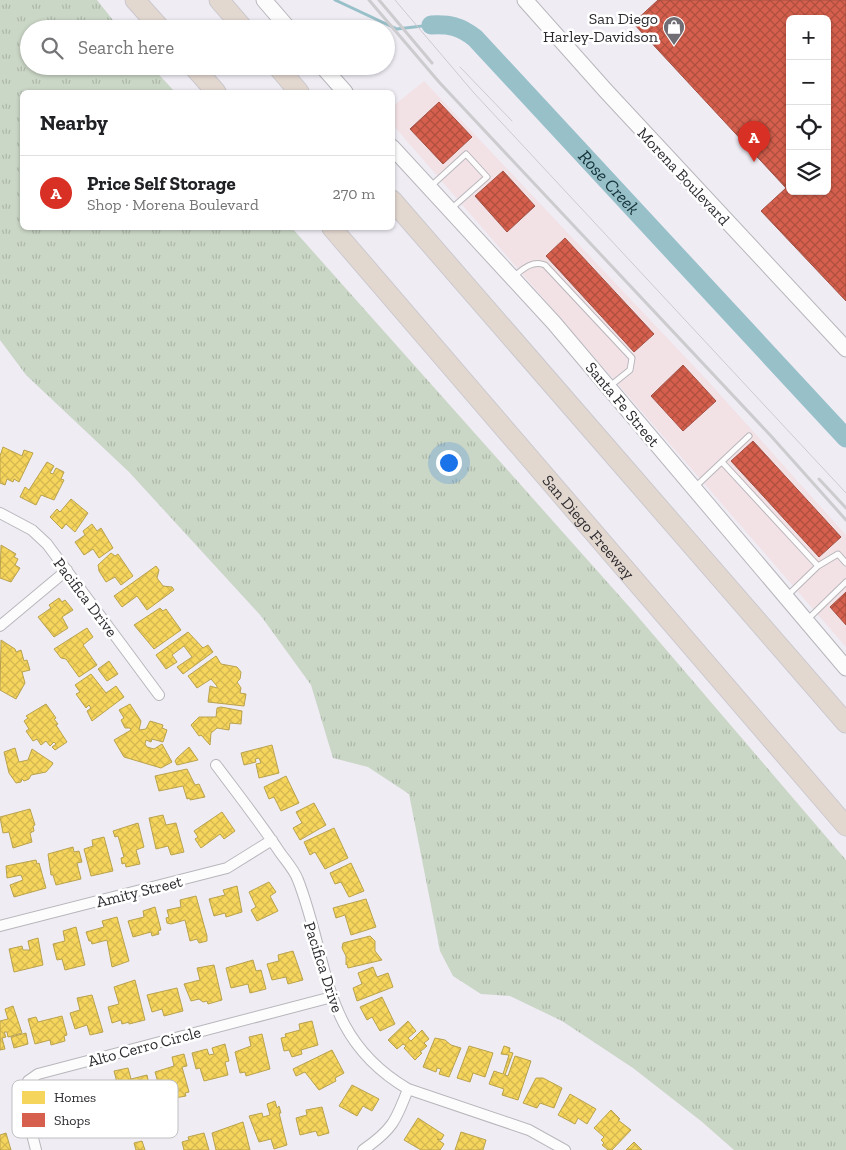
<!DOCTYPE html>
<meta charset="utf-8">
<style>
body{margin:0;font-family:"Zilla Slab",serif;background:#f2f2f2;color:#202124}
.controls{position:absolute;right:15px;top:15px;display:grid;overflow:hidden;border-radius:8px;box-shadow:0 1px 4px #0004}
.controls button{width:45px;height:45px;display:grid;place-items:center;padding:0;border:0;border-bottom:1px solid #e0e0e0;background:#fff;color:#202124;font:25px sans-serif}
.you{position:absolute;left:448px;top:462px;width:18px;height:18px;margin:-12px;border:4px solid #fff;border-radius:50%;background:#1a73e8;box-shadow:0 0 0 8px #1a73e833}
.badge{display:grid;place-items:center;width:32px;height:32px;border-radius:50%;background:#d93025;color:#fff;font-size:16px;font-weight:700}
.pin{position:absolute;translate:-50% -41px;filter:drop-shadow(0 1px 2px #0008)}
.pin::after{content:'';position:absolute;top:26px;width:18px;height:15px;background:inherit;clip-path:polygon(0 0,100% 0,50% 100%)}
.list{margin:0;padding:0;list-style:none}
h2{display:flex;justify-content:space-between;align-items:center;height:65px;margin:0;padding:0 20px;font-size:21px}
h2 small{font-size:16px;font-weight:400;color:#757577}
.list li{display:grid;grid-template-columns:32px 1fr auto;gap:15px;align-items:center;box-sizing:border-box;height:75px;padding:0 20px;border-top:1px solid #e0e0e0}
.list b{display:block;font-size:19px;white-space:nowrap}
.list p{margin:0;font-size:16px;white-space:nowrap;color:#757577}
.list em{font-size:16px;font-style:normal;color:#757577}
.icon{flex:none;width:28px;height:28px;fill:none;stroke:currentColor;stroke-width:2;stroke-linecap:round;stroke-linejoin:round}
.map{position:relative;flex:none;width:846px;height:1150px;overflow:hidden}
.search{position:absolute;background:#fff;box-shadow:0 1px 4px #0004;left:20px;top:20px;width:375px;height:55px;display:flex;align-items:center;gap:12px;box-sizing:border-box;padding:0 18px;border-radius:28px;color:#757577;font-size:19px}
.panel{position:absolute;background:#fff;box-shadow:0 1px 4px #0004;left:20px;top:90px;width:375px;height:140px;border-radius:8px}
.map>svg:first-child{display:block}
</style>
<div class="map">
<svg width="846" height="1150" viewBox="0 0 846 1150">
<defs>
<pattern id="grass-tufts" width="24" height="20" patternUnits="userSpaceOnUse" patternTransform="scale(1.25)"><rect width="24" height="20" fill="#cad6c6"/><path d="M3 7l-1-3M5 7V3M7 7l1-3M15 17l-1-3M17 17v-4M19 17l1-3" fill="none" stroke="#aeb8aa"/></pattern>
<pattern id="homes-cross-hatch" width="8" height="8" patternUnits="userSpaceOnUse" patternTransform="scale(1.25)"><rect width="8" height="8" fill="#f6d55c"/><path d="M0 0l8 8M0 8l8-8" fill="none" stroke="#d3b750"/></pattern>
<pattern id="shops-cross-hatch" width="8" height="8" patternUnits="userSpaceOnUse" patternTransform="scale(1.25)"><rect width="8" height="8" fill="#d6604d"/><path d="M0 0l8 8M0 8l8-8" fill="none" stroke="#ae4f40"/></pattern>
</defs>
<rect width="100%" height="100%" fill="#efecf4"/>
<path fill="#f2e2e6" d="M424 81 707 380 846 535V647L393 125 392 107Z"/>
<path fill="url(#grass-tufts)" d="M0 0H97L120 29H29V66H151L175 92H22V228H292L633 611 846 860V1150H734L701 1121 633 1068 562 1021 510 996 481 994 453 976 440 951 409 794 368 767 333 758 311 685 261 616 129 472 26 375 0 340Z"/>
<path fill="url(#homes-cross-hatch)" stroke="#b9a24e" d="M3 447 22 456 24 450 33 453 19 482 14 479 13 482 7 479 5 485 0 483V456Z
M47 462 54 466 50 473 53 474 56 468 64 472 61 479 64 480 54 500 41 495 36 505 20 497 25 487 29 490Z
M71 499 88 513 75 532 66 524 62 529 50 517 57 509 60 512Z
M92 524 97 531 101 528 113 548 99 558 93 549 84 555 75 542 85 535 83 531Z
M1 545 16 554 14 557 18 559 15 565 20 568 11 582 0 578Z
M111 553 115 556 118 554 133 576 121 585 115 577 106 582 99 571 98 565Z
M156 566 159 570 157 578 163 586 172 587 174 590 147 610 137 596 122 607 114 596Z
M59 598 62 602 65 600 73 610 62 617 68 628 54 637 38 617 51 608 49 605Z
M160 608 163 611 166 609 181 630 154 649 134 625Z
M87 628 93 637 83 645 97 665 79 677 66 659 61 658 54 649Z
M188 632 203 648 208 645 213 652 183 674 177 667 192 657 184 646 172 655 177 662 166 669 156 655Z
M1 640 15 649 16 652 21 650 24 661 27 660 30 670 22 672 25 683 16 699 0 690Z
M216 656 221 664 237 667 241 672 240 679 237 682 241 688 240 693 246 694 244 706 208 702 210 686 217 688V686L211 679 197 688 188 676Z
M109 661 118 674 107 681 98 669Z
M91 674 106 693 116 686 124 697 92 721 87 711 91 708 89 705 86 708 76 694 80 692 75 685Z
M46 704 56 718 54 719 58 724 56 725 67 742 55 750 52 747 56 744 54 742 50 746 46 741 41 745 37 739 33 741 26 731 29 729 24 721 28 718 26 716Z
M130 704 141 721 139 730 146 729 150 721 163 725 162 728 167 730 163 742 152 739 151 742 146 740 145 744 147 747 154 749 162 744 172 762 161 768 124 757 114 740 131 730 130 728H125L121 720 124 718 119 710Z
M221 707 242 711 241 724 230 723 229 730 217 728 211 733 210 745 201 735 199 736 191 725 199 717H216L217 708Z
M272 745 279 773 259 778 256 764 261 763 259 758 255 759 256 762 244 765 241 753Z
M189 747 198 760 177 765 175 761 177 758Z
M15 748 19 762 28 760 32 749 53 763 52 765 46 772 31 775 29 779 24 781 22 779 21 782 16 783 9 773 4 752Z
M187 769 195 785 199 784 205 797 190 800V798L187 799 183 786 159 791 155 776Z
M286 776 299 803 281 811 274 797 269 799 264 787Z
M314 803 326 825 300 840 293 828 302 823 296 812Z
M30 809 35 825 33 826 34 831 30 833 32 842 13 848 9 832 3 833 0 817Z
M222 812 235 831 224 839 220 834 201 848 195 839 198 837 194 831Z
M163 815 166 825 176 823 184 852 171 855 168 846 156 849 149 818Z
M138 823 144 847 136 850 140 864 126 867 125 863 122 864 121 858 124 857 118 836 115 837 113 831Z
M334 828 348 858 325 869 315 852 310 855 304 842Z
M104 837 113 871 91 876 84 849 93 846 92 840Z
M73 847 74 852 79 851 82 862 77 863 81 879 56 885 53 875H51L48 854Z
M36 860 37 864 39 863 46 888 14 897 10 885 23 880 21 875 7 878 6 866Z
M351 863 364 891 349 897 341 882 335 884 330 873Z
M269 882 276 892 270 896 278 911 257 921 251 910 256 907 249 892Z
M237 886 242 912 226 917 225 913 214 916 209 899 225 895 223 890Z
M196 896 207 936V941L199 943 197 939 190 941 185 920 171 924 167 923 166 918 169 917 167 910 181 907 180 900Z
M366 899 376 927 351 935 345 915 336 918 333 908Z
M155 907 161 930 158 931 159 934 152 936 151 932 133 937 128 921 144 917 143 911Z
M117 917 129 961 112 967 107 940 92 944 91 941H89L86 932 104 927 102 921Z
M76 927 85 965 65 970 62 959 57 960 53 944 65 941 63 931Z
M370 936 375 941V951L382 960 348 968 347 964 346 965V956L342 948 343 943Z
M38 938 43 965 14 972 9 949 22 946 23 950H30L28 941Z
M293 951 303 980 288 984 286 977 272 980 267 964 279 961 278 955Z
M253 960 256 971 261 970 266 989 250 993 248 984 231 988 226 968Z
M214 965 222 1000 208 1004 207 1001 203 1002 199 999 191 1001 184 984 200 980 197 968Z
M373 967 377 977 388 973 393 987 357 1001 353 988 362 984 358 973Z
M135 980 145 1020 129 1024V1022L122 1024 121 1020 112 1023 108 1007 119 1004 114 987Z
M177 988 183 1011 164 1016 162 1009 152 1012 147 995Z
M92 995 103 1032 90 1035 87 1025 75 1029 70 1013 80 1010 77 998Z
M382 997 395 1024 380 1031 372 1017 367 1020 360 1007Z
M13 1006 22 1033 8 1037 7 1032H4L6 1037 2 1038 5 1049 0 1050V1021L8 1019 5 1009Z
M62 1016 67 1035 64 1036 65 1041 51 1045 50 1040 35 1044 28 1019 36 1017 38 1022Z
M312 1021 318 1045 301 1050 302 1054 292 1057 289 1050 284 1051 281 1038 286 1037 285 1034 300 1030 299 1024Z
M408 1021 416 1031 408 1038 411 1041 422 1030 429 1039 424 1043 427 1046 420 1052 422 1053 415 1060 404 1048 406 1046 403 1044 397 1049 388 1040Z
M26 1033 28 1044 14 1048 11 1037Z
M262 1034 270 1069 246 1076 245 1072 240 1073 235 1052 251 1046 249 1037Z
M435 1038 445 1040 451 1045 461 1048 449 1077 439 1074 441 1069 437 1068 436 1072 423 1067Z
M225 1044 229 1061 225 1062 228 1075 204 1081 200 1068 196 1069 192 1053 207 1049 209 1055 214 1054 212 1048Z
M469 1046 493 1053 485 1077 473 1073 470 1082 457 1078Z
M504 1046 510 1048 509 1052 513 1053 505 1075 508 1076 515 1056 531 1061 518 1100 502 1095 504 1089 489 1084 494 1071 503 1074 509 1055 501 1054Z
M332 1050 344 1073 335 1078 336 1081 319 1090 305 1072 296 1076 293 1069Z
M184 1054 187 1066 182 1067 189 1092 185 1093 186 1096 163 1100 155 1072 174 1066 172 1057Z
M128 1068 131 1079 147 1075 152 1097 148 1099 147 1094 143 1095 145 1100 136 1102 135 1097 134 1103 123 1106 114 1071Z
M536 1078H543L562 1088 554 1108 540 1103 537 1108 523 1103Z
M352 1085 379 1099 372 1111 363 1106 357 1116 339 1106Z
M570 1094 596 1109 587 1124 578 1118 575 1124 558 1115Z
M275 1101 277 1108 279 1106 281 1113H279L287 1145 274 1149 271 1139 259 1142 249 1116 262 1113 263 1117 270 1115 267 1104Z
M322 1107 329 1133 318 1136 316 1131 300 1135 296 1118 307 1115 306 1110Z
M611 1110 620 1119 618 1120 631 1130 612 1150H608L602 1145 604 1143 601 1140 604 1137 594 1128Z
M418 1118 444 1135 441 1140 437 1139 444 1144 440 1150H421L404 1140Z
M243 1122 250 1150H216L212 1133Z
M461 1132 486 1140 483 1150H455Z
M6 1133 11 1150H0V1135Z
M204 1133 209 1150H184L182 1142 189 1140 188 1137Z
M142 1141 145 1150H136L134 1143Z
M634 1142 642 1150H626Z"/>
<path fill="url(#shops-cross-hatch)" stroke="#a35044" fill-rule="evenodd" d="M658 0H846V301L761 211 786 188 633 23ZM790 19H827V191H790Z
M439 102 472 137 443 164 410 129Z
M503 171 535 206 507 232 475 196Z
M565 238 654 334 634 352 546 256Z
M683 365 716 401 683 431 651 396Z
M753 441 841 537 819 557 731 461Z
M846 592V625L830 607Z"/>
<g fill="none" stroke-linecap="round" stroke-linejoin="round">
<path stroke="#98c0c9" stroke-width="3" d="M335 0 397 29 431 25"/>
<path stroke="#98c0c9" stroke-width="19" id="s1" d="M431 25C449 24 460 26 475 38L846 438"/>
<g stroke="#b8b6bb" stroke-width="7">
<path id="lane" d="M431 186 466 154 487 177 452 208
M513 277C523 269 532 260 545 265L632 358 630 370 610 386
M722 462 818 566 787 596
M694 488 749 436
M818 566 838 554 846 563
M807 620 846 582"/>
</g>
<g stroke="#b8b6bb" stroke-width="12">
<path id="street" d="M0 513 32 530 47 544 159 695
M0 626 67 570
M216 765C237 793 259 821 279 851 285 860 294 869 298 880 330 962 320 1037 408 1089L529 1130 565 1150
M0 926 227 868 272 840
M36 1150 23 1099 28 1081 38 1074 332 997
M363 1150C392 1130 396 1121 408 1089"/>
</g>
<g stroke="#b8b6bb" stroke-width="17">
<path id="secondary" d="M264 0 289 29
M525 0 606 91 846 349
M322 66 345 92
M392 147 554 323 846 668"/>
</g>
<g stroke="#cbc9cd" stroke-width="21">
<g id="highway">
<path d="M135 0 161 29"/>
<path d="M219 0 244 29"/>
<path d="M193 66 216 92"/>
<path d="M277 66 299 92"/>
<path d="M392 200 846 723"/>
<path id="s2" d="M332 228 846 826"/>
</g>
</g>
<use href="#lane" stroke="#fdfcfd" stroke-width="5"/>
<use href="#street" stroke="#fdfcfd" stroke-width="10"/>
<use href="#secondary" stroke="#fdfcfd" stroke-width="15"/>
<use href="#highway" stroke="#e3d8d0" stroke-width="19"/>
<path stroke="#cccbce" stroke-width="1" d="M395 0 474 93 846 493
M460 67 512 121"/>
<path stroke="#cccbce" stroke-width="3" d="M369 0 439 82 771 436 846 520
M379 0 432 63
M819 479 846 508"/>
</g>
<defs>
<g id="shop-pin" transform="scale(1.125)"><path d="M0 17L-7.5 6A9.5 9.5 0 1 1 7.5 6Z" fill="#706e74" stroke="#fff"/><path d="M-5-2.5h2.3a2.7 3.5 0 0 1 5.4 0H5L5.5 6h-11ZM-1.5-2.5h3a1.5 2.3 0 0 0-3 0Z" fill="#fff"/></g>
</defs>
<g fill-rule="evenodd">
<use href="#shop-pin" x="674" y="27"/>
</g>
<g text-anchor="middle" stroke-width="5" stroke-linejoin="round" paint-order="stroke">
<g font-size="16" fill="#2c2a2f" stroke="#fff" text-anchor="end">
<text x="658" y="24">San Diego<tspan x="658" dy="18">Harley-Davidson</tspan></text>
</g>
<g font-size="16" fill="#2c2a2f" stroke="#fff">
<text transform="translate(684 176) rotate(47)" y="6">Morena Boulevard</text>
<text transform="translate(623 404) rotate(50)" y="6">Santa Fe Street</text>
<text dy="6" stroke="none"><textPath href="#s2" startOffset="394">San Diego Freeway</textPath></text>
<text transform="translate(86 597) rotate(53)" y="6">Pacifica Drive</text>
<text transform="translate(139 891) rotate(-14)" y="6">Amity Street</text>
<text transform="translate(324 967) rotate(72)" y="6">Pacifica Drive</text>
<text transform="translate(144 1046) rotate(-15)" y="6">Alto Cerro Circle</text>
</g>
<g font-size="18" font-style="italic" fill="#143237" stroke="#fff">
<text dy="6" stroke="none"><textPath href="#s1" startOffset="244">Rose Creek</textPath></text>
</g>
</g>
<rect x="12" y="1080" width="166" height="58" rx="8" fill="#fff" stroke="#c0bfc1" stroke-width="1"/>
<rect x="22" y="1091" width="23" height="13" fill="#f6d55c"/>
<rect x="22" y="1113" width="23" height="14" fill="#d6604d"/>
<g font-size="14" fill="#2c2a2f">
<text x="54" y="1102">Homes</text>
<text x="54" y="1125">Shops</text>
</g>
</svg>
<div class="controls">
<button>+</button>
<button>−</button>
<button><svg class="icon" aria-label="locate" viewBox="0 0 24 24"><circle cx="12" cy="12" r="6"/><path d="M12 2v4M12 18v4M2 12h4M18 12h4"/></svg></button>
<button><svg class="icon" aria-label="layers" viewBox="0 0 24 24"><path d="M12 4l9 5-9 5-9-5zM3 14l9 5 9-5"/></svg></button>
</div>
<div class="you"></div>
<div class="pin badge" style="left:754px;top:162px">A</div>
<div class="search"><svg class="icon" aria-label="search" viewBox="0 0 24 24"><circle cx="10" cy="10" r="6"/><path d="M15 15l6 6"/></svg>Search here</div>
<section class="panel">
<h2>Nearby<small></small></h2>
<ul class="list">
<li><span class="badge">A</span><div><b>Price Self Storage</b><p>Shop · Morena Boulevard</p></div><em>270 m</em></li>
</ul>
</section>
</div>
